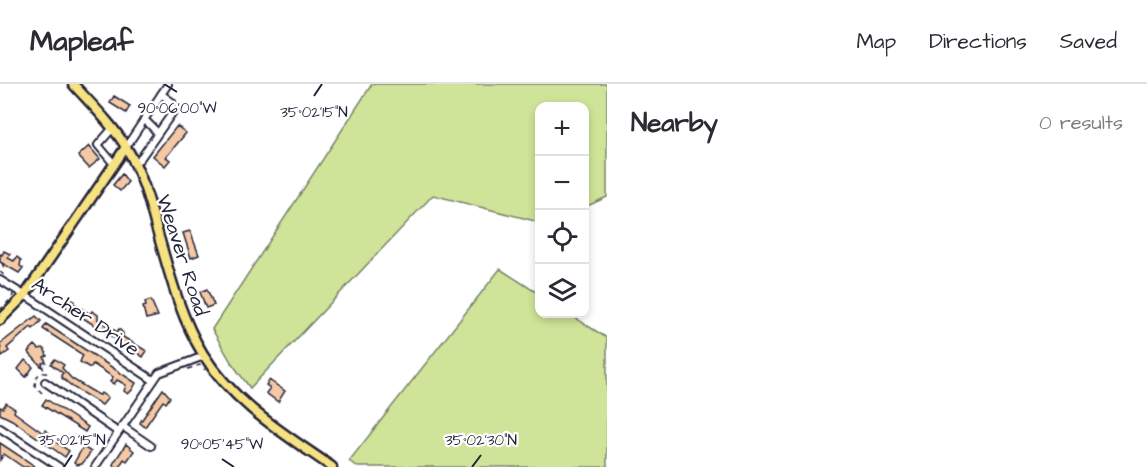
<!DOCTYPE html>
<meta charset="utf-8">
<style>
body{margin:0;font-family:"Architects Daughter",sans-serif;background:#f2f2f3;color:#2b2b33}
.controls{position:absolute;right:18px;top:18px;display:grid;overflow:hidden;border-radius:12px;box-shadow:0 3px 9px #0003}
.controls button{width:54px;height:54px;display:grid;place-items:center;padding:0;border:0;border-bottom:2px solid #e1e1e2;background:#fff;color:#2b2b33;font:30px sans-serif}
.list{margin:0;padding:0;list-style:none}
h2{display:flex;justify-content:space-between;align-items:center;height:78px;margin:0;padding:0 24px;font-size:26px}
h2 small{font-size:20px;font-weight:400;color:#7c7c81}
.icon{flex:none;width:33px;height:33px;fill:none;stroke:currentColor;stroke-width:2;stroke-linecap:round;stroke-linejoin:round}
.map{position:relative;flex:none;width:607px;height:383px;overflow:hidden}
header{display:flex;align-items:center;gap:36px;box-sizing:border-box;height:84px;padding:0 30px;background:#fff;border-bottom:2px solid #e1e1e2}
header strong{font-size:28px}
nav{display:flex;gap:33px;margin-inline-start:auto;font-size:21px}
main{display:flex}
aside{flex:1;background:#fff}
.map>svg:first-child{display:block}
</style>
<header>
<strong>Mapleaf</strong>
<nav><a>Map</a><a>Directions</a><a>Saved</a></nav>
</header>
<main>
<div class="map">
<svg width="607" height="383" viewBox="0 0 607 383">
<rect width="100%" height="100%" fill="#fff"/>
<filter id="ink" filterUnits="userSpaceOnUse"><feTurbulence type="fractalNoise" baseFrequency=".0167" numOctaves="2"/><feDisplacementMap in="SourceGraphic" scale="12" xChannelSelector="R" yChannelSelector="G"/><feConvolveMatrix kernelMatrix="1 2 1 2 8 2 1 2 1" color-interpolation-filters="sRGB"/></filter>
<g filter="url(#ink)">
<path fill="#cfe498" stroke="#78836a" stroke-width="1.5" d="M372 0H607V113L585 123 584 22H540L539 138 433 111 250 304 231 278 212 245Z
M500 185 539 210 540 230H569L607 254V383H358L349 377Z"/>
<path fill="#f4c9a3" stroke="#22223b" stroke-width="1.5" d="M114 12 130 22 126 29 110 19Z
M177 42 186 49 166 73 170 76 165 82 153 72Z
M89 62 100 75 89 84 78 72Z
M122 90 128 98 120 107 113 101Z
M190 147 199 171 191 174 183 149Z
M4 167 10 170 8 174 14 177 17 173 21 176 20 182 23 184 19 189 0 178V170L2 171Z
M207 205 214 221 206 224 200 208Z
M67 212 74 217 73 219 90 230 92 227 98 231V236L114 246 117 248 119 245 123 249V253L145 266 146 268 143 273 63 221Z
M151 216 158 232 146 235 143 223 146 222 145 218Z
M36 232 41 237 33 245 31 243 7 264 9 267 2 272 0 260Z
M46 240 136 299 132 306 128 310 124 307 126 301 119 297 117 296 114 300 110 298 113 293 93 280 90 284 80 278 83 271 43 245Z
M35 261 39 265 43 264 45 266 47 272 44 273 46 278 42 279 43 284 28 268Z
M55 275 64 281 62 284 72 295 97 310 100 311 101 309 108 314 102 321 74 304 62 294 61 291 63 289 51 280Z
M25 276 33 283 26 293 18 285Z
M269 296 285 307 278 318 266 309 270 304 266 301Z
M163 305 170 313 166 319 163 317 145 343 140 339 141 337Z
M46 315 88 343 85 348 42 321Z
M6 319 15 325 14 328 43 349 45 346 49 349 47 352 69 367 65 373 12 336 0 330V323L3 324Z
M0 359 29 378 35 383H23L4 370 0 376Z
M126 360 134 367 127 377 124 375 119 383H114L113 380Z
M83 363 91 368 82 380 77 381 74 379Z"/>
<g fill="none" stroke-linecap="round" stroke-linejoin="round">
<g stroke="#22223b" stroke-width="10">
<path id="minor" d="M144 35 158 49
M112 45 98 61 114 80
M126 63 168 0
M133 79 140 75 173 28 172 18 161 10
M0 196 34 217 153 296
M45 298 118 348
M122 342 151 362
M0 344 59 383
M95 383 159 289 204 272"/>
</g>
<g stroke="#22223b" stroke-width="13">
<path id="major" d="M73 0C91 20 112 40 126 63 141 87 149 116 156 143 169 187 179 231 203 270 234 320 285 350 332 383
M0 236 25 211 126 63"/>
</g>
<path stroke="#22223b" stroke-width="1.5" stroke-dasharray="4.5 4.5" stroke-linecap="butt" d="M2 179 4 184
M0 188 4 191
M0 226 12 214 13 210
M188 285 200 281 205 286
M42 309 35 302 36 294 40 289H50"/>
<use href="#minor" stroke="#fff" stroke-width="6"/>
<use href="#major" stroke="#f6e281" stroke-width="8"/>
</g>
</g>
<path fill="none" stroke="#22223b" stroke-width="2" d="M164 0 177 8M314 12 322 0M222 375 234 383M64 383 72 371M472 383 481 371"/>
<g text-anchor="middle" stroke-width="4.5" stroke-linejoin="round" paint-order="stroke">
<g font-size="20" fill="#22223b" stroke="#fff">
<text transform="translate(183 171) rotate(72)" y="7">Weaver Road</text>
<text transform="translate(86 232) rotate(34)" y="7">Archer Drive</text>
</g>
</g>
<g font-size="15" text-anchor="middle" fill="#22223b" stroke="#fff" stroke-width="4.5" stroke-linejoin="round" paint-order="stroke">
<text x="177" y="29">90°06'00"W</text>
<text x="314" y="33">35°02'15"N</text>
<text x="72" y="361">35°02'15"N</text>
<text x="481" y="361">35°02'30"N</text>
<text x="222" y="365">90°05'45"W</text>
</g>
</svg>
<div class="controls">
<button>+</button>
<button>−</button>
<button><svg class="icon" aria-label="locate" viewBox="0 0 24 24"><circle cx="12" cy="12" r="6"/><path d="M12 2v4M12 18v4M2 12h4M18 12h4"/></svg></button>
<button><svg class="icon" aria-label="layers" viewBox="0 0 24 24"><path d="M12 4l9 5-9 5-9-5zM3 14l9 5 9-5"/></svg></button>
</div>
</div>
<aside>
<h2>Nearby<small>0 results</small></h2>
<ul class="list">
</ul>
</aside>
</main>
